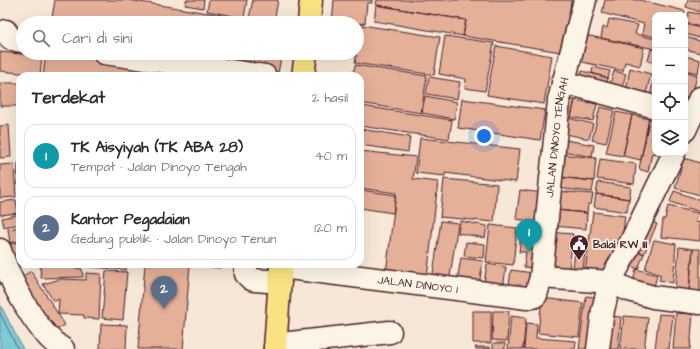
<!DOCTYPE html>
<html lang="id">
<meta charset="utf-8">
<style>
body{margin:0;font-family:"Architects Daughter",sans-serif;background:#f7f7f7;color:#2b2b33}
.controls{position:absolute;right:12px;top:12px;display:grid;overflow:hidden;border-radius:8px;box-shadow:0 4px 16px #0002}
.controls button{width:36px;height:36px;display:grid;place-items:center;padding:0;border:0;border-bottom:1px solid #e1e1e2;background:#fff;color:#2b2b33;font:20px sans-serif}
.you{position:absolute;left:484px;top:136px;width:14px;height:14px;margin:-10px;border:3px solid #fff;border-radius:50%;background:#1a73e8;box-shadow:0 0 0 6px #1a73e833}
.badge{display:grid;place-items:center;width:26px;height:26px;border-radius:50%;background:#4a1f2b;color:#fff;font-size:13px;font-weight:700}
.pin{position:absolute;translate:-50% -33px;filter:drop-shadow(0 1px 2px #0008)}
.pin::after{content:'';position:absolute;top:21px;width:14px;height:12px;background:inherit;clip-path:polygon(0 0,100% 0,50% 100%)}
.list{margin:0;padding:0;list-style:none}
h2{display:flex;justify-content:space-between;align-items:center;height:52px;margin:0;padding:0 16px;font-size:17px}
h2 small{font-size:13px;font-weight:400;color:#7c7c81}
.list li{display:grid;grid-template-columns:26px 1fr auto;gap:12px;align-items:center;box-sizing:border-box;height:64px;margin:0 8px 8px;padding:0 8px;border:1px solid #e1e1e2;border-radius:12px}
.list b{display:block;font-size:15px;white-space:nowrap}
.list p{margin:0;font-size:13px;white-space:nowrap;color:#7c7c81}
.list em{font-size:13px;font-style:normal;color:#7c7c81}
.icon{flex:none;width:22px;height:22px;fill:none;stroke:currentColor;stroke-width:2;stroke-linecap:round;stroke-linejoin:round}
.map{position:relative;flex:none;width:700px;height:349px;overflow:hidden}
.search{position:absolute;background:#fff;box-shadow:0 4px 16px #0002;left:16px;top:16px;width:348px;height:44px;display:flex;align-items:center;gap:10px;box-sizing:border-box;padding:0 14px;border-radius:22px;color:#7c7c81;font-size:15px}
.panel{position:absolute;background:#fff;box-shadow:0 4px 16px #0002;left:16px;top:72px;width:348px;height:196px;border-radius:12px}
.map>svg:first-child{display:block}
</style>
<div class="map">
<svg width="700" height="349" viewBox="0 0 700 349">
<rect width="100%" height="100%" fill="#f7e7d6"/>
<filter id="ink" filterUnits="userSpaceOnUse"><feTurbulence type="fractalNoise" baseFrequency=".025" numOctaves="2"/><feDisplacementMap in="SourceGraphic" scale="8" xChannelSelector="R" yChannelSelector="G"/><feConvolveMatrix kernelMatrix="1 2 1 2 8 2 1 2 1" color-interpolation-filters="sRGB"/></filter>
<g filter="url(#ink)">
<path fill="#7bcbd7" stroke="#678692" d="M0 304 23 349H0Z"/>
<g fill="none" stroke-linecap="round" stroke-linejoin="round">
<path stroke="#5e6470" stroke-width="1" d="M0 313 18 349"/>
</g>
<path fill="#e5b098" stroke="#4a1f2b" d="M55 0H128L257 21 256 23H51Z
M186 0H204L203 8 185 5Z
M209 0H247L244 18 207 11Z
M253 0H278L274 23 249 18Z
M334 0H372V3H367L365 23 357 24 332 23Z
M377 0H571L568 26 566 25 561 52 463 36 466 20 376 5Z
M605 0H640L685 11 684 15H655V37L642 34 644 24 602 13Z
M688 0H700V12L686 7Z
M376 5 466 20 463 36 374 21Z
M689 12 700 14V27L686 23Z
M609 19 638 25 635 34 655 39V49L601 38 603 27 607 28Z
M685 24 700 28V38L685 34Z
M361 25 440 37 434 75 355 63Z
M581 34 644 48 640 66 625 62 623 71 578 61Z
M445 36 494 43 485 91 465 88 466 79 439 74Z
M685 37 700 41V53L685 49Z
M496 46 552 56 544 104 487 95Z
M651 49 655 50V63L648 61Z
M0 52 42 56 40 75 0 71Z
M46 53H56L207 76H43Z
M197 53H251L250 62Z
M255 53H282L278 73 273 72 253 63Z
M685 56 700 60 698 73 685 70Z
M355 65 427 76 421 113 360 103V76H353Z
M593 67 610 71 608 78 592 73Z
M630 68 651 74 646 94 626 91Z
M655 69V98L650 97Z
M582 71 608 78 605 89 579 83Z
M614 71 626 74 620 95 608 90Z
M685 71 697 75 690 106 685 105Z
M429 77 460 82 457 99 426 94Z
M0 83H20V106H0Z
M425 96 457 102 454 119 422 113Z
M562 97 575 100 571 117 558 114Z
M462 99 545 110 540 140 458 128Z
M575 100 597 104 593 121 571 117Z
M362 106 452 120 449 139 360 126V111Z
M600 107 614 110 606 143 592 140Z
M616 112 632 115 623 156 606 153Z
M632 115 649 119 641 160 623 156Z
M564 117 593 124 589 139 561 133Z
M649 119 655 120V153H664L663 155 652 153 648 172 639 169Z
M9 125 11 157 0 158V126Z
M360 129 410 137 408 152 360 145Z
M420 138 520 149 516 182 445 173V176L416 173Z
M560 139 594 145 592 157 558 150Z
M360 151 416 157 413 179 438 182 427 278 386 273 396 193 360 188Z
M560 154 596 158 594 181 558 177Z
M684 158 700 163V195L675 188Z
M600 159 636 164 634 184 597 179Z
M18 163H20V184H17Z
M14 164 16 197 0 198V165Z
M558 177 594 181 592 192 556 188Z
M444 179 497 184 494 222 440 217Z
M598 182 631 187 629 199 596 194Z
M360 190 396 195 393 213 360 208Z
M520 190 542 193 538 222 516 219Z
M556 191 593 194 591 204H588L587 213 556 210Z
M674 191 700 200V212L670 202Z
M596 194 629 199 627 212 594 207Z
M16 200 18 213 0 215V202Z
M668 206 698 213 696 222 700 223V241L661 237 663 219H665Z
M556 210 587 213 586 229 554 226Z
M593 212 625 216 621 249 614 248 611 265 606 264 605 274 584 278Z
M20 214V224L4 227 2 218Z
M648 220 657 224 644 254 635 250Z
M441 221 458 223 449 283 432 280Z
M460 221 487 226 485 238 458 233Z
M490 225 517 228 513 265 486 262Z
M20 227V241L10 243 8 229Z
M547 232 573 234 569 271 543 268Z
M521 236 537 237 534 268 524 267 526 252H519Z
M654 240 676 244 673 283 659 280 661 275 645 269Z
M466 242 485 244 484 258 464 256Z
M576 242 586 243 582 279 572 278Z
M11 243H20V264L35 265 10 264Z
M679 247 693 249 689 291 675 290Z
M693 249H700V292L689 291Z
M635 250 644 254 638 269 629 265Z
M461 258 483 261 479 285 457 282Z
M40 264 82 269 83 277 41 278Z
M55 264H126V270Z
M145 264H221L220 268 190 265 183 349H138Z
M487 264 506 267 503 290 483 288Z
M636 269 657 275 654 287 633 282Z
M511 270 533 273 530 294 508 292Z
M31 271 65 325 50 333 17 280Z
M106 271 127 272 123 320 102 318Z
M86 273 101 274 99 319 84 318V315L58 314 59 299 54 302 43 284 61 279 86 280Z
M586 296 602 298 595 349H579Z
M542 298 583 303 579 337 538 333Z
M473 311H491V343H473Z
M493 311H509L507 341 492 340Z
M676 313 693 314 690 349H673Z
M659 314 673 315 669 349H655Z
M511 316 526 318 523 349H508Z
M608 316 621 317 618 349H605Z
M624 316 648 318 644 349H620Z
M526 323 537 324 536 338 576 341 575 349H524Z
M101 324 127 325 126 349H100Z
M493 343H505V349H493Z
M475 347H490V349H476Z"/>
<g fill="none" stroke-linecap="round" stroke-linejoin="round">
<g stroke="#4a1f2b" stroke-width="25">
<g id="minor">
<path d="M6 31C10 41 13 40 23 41"/>
<path d="M104 53 265 76"/>
<path d="M563 82 655 107"/>
<path d="M685 130 700 98"/>
<path d="M0 250C9 279 36 333 63 349"/>
<path d="M246 264V274L251 279 255 280 280 282"/>
<path id="s1" d="M281 267 527 298 533 297 536 295 541 277 559 100 585 0"/>
<path d="M541 277 610 282 629 290 653 297 700 303"/>
<path d="M275 347 290 343 390 332"/>
<path d="M598 349 603 310 610 282 626 252 674 153"/>
</g>
</g>
<g stroke="#4a1f2b" stroke-width="25">
<path id="major" d="M309 23 311 0
M303 76 306 53
M275 349 281 264"/>
</g>
<use href="#minor" stroke="#fcf5e5" stroke-width="22"/>
<use href="#major" stroke="#f8e281" stroke-width="22"/>
</g>
</g>
<defs>
<g id="civic-pin" transform="scale(1)"><path d="M0 17L-7.5 6A9.5 9.5 0 1 1 7.5 6Z" fill="#4a1f2b" stroke="#fcf5e5"/><path d="M-.6-6.5H3V-4.5H.6V-3L4-1V1h2V6H-6V1h2V-1L-.6-3ZM-1.2 2.5V6h2.4V2.5Z" fill="#fff"/></g>
</defs>
<g fill-rule="evenodd">
<use href="#civic-pin" x="579" y="244"/>
</g>
<g text-anchor="middle" stroke-width="3.5" stroke-linejoin="round" paint-order="stroke">
<g font-size="11" fill="#4a1f2b" stroke="#fcf5e5">
<text dy="4" stroke="none"><textPath href="#s1" startOffset="417">JALAN DINOYO TENGAH</textPath></text>
<text dy="4" stroke="none"><textPath href="#s1" startOffset="138">JALAN DINOYO I</textPath></text>
</g>
<g font-size="11" font-weight="bold" fill="#4a1f2b" stroke="#fcf5e5" text-anchor="start">
<text x="593" y="248">Balai RW III</text>
</g>
</g>
</svg>
<div class="controls">
<button>+</button>
<button>−</button>
<button><svg class="icon" aria-label="locate" viewBox="0 0 24 24"><circle cx="12" cy="12" r="6"/><path d="M12 2v4M12 18v4M2 12h4M18 12h4"/></svg></button>
<button><svg class="icon" aria-label="layers" viewBox="0 0 24 24"><path d="M12 4l9 5-9 5-9-5zM3 14l9 5 9-5"/></svg></button>
</div>
<div class="you"></div>
<div class="pin badge" style="left:529px;top:252px;background:#0f9aa8">1</div>
<div class="pin badge" style="left:164px;top:309px;background:#5c6f8a">2</div>
<div class="search"><svg class="icon" aria-label="search" viewBox="0 0 24 24"><circle cx="10" cy="10" r="6"/><path d="M15 15l6 6"/></svg>Cari di sini</div>
<section class="panel">
<h2>Terdekat<small>2 hasil</small></h2>
<ul class="list">
<li><span class="badge" style="background:#0f9aa8">1</span><div><b>TK Aisyiyah (TK ABA 28)</b><p>Tempat · Jalan Dinoyo Tengah</p></div><em>40 m</em></li>
<li><span class="badge" style="background:#5c6f8a">2</span><div><b>Kantor Pegadaian</b><p>Gedung publik · Jalan Dinoyo Tenun</p></div><em>120 m</em></li>
</ul>
</section>
</div>
